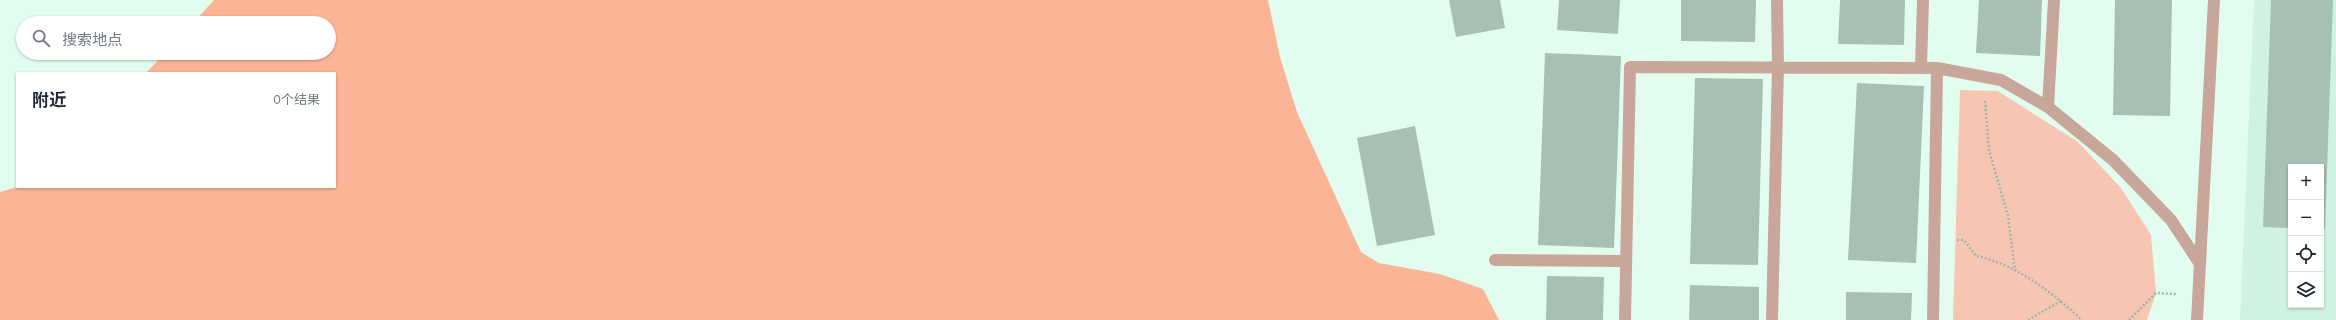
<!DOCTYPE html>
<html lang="zh">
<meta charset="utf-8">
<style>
body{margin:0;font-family:"Work Sans","Noto Sans SC",sans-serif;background:#f6f6f7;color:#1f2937}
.controls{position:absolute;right:12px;bottom:12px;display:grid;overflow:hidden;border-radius:0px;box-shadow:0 1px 3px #0004}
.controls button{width:36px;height:36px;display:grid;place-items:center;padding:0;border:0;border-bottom:1px solid #e0e1e3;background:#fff;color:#1f2937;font:20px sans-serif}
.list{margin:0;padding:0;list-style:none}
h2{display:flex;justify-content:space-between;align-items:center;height:52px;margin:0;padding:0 16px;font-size:17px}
h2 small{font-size:13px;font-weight:400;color:#747a83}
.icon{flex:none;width:22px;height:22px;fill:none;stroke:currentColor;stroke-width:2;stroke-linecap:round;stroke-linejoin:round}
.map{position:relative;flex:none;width:2336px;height:320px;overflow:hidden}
.search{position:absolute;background:#fff;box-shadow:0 1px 3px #0004;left:16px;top:16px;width:320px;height:44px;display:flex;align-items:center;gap:10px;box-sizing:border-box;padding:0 14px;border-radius:22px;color:#747a83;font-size:15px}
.panel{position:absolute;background:#fff;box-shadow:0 1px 3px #0004;left:16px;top:72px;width:320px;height:116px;border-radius:0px}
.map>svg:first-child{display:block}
</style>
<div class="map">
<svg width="2336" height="320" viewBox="0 0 2336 320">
<rect width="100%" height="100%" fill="#e2fdef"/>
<path fill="#d0f3e1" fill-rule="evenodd" d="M2254 0H2336V320H2240ZM2291 167H2321V305H2291Z"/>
<path fill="#f6c6b3" d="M1960 90 1998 91 2078 142 2121 188 2151 235 2156 293 2147 320H1953Z"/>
<path fill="#fcb497" d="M214 0H1268L1280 57 1297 112 1361 252 1379 263 1440 274 1483 289 1499 320H0V192L17 187H335V73H146L165 53H329V23H193Z"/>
<path fill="#a7c0b3" d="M1449 0H1500L1505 28 1456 37Z
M1559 0H1620L1618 34 1557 30Z
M1681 0H1756L1755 42 1681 41Z
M1840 0H1905L1904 45 1838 44Z
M1979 0H2042L2040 56 1976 53Z
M2115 0H2172L2170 116 2113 115Z
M2271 0H2333L2325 229H2321V167H2291V228L2263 227Z
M1545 53 1621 56 1614 248 1538 245Z
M1695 78 1763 79 1758 265 1690 264Z
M1857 83 1924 86 1916 263 1848 260Z
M1415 126 1435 235 1377 246 1357 138Z
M1547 276 1604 277 1603 320H1546Z
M1690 285 1759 287V320H1689Z
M1846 292 1912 293 1911 320H1846Z"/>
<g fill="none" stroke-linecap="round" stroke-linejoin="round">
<path stroke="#a0b6ab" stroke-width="2.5" stroke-dasharray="2 2" stroke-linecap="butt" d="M1985 101 1989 150 2008 216 2015 271
M1957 240H1964L1976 256C2016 264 2053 293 2082 320
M2028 320 2061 301
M2129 320 2156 293 2176 294"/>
<path stroke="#c8a79a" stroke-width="12" d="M1921 68 1923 0
M2048 107 2054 0
M1495 260 1626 261
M1625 320 1630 67 1937 68 2001 80 2048 107 2113 160 2171 220 2200 264
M1772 320 1778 67 1777 0
M1933 320 1937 68
M2197 320 2214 0"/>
</g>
</svg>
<div class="controls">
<button>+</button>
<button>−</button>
<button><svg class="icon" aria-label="locate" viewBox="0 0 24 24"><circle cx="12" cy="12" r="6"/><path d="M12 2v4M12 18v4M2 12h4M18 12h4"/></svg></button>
<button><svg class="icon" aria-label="layers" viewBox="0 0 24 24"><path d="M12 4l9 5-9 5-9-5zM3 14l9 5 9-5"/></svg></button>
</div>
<div class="search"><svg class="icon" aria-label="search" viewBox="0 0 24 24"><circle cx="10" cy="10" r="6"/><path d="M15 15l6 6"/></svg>搜索地点</div>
<section class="panel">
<h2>附近<small>0个结果</small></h2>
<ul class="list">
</ul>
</section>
</div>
